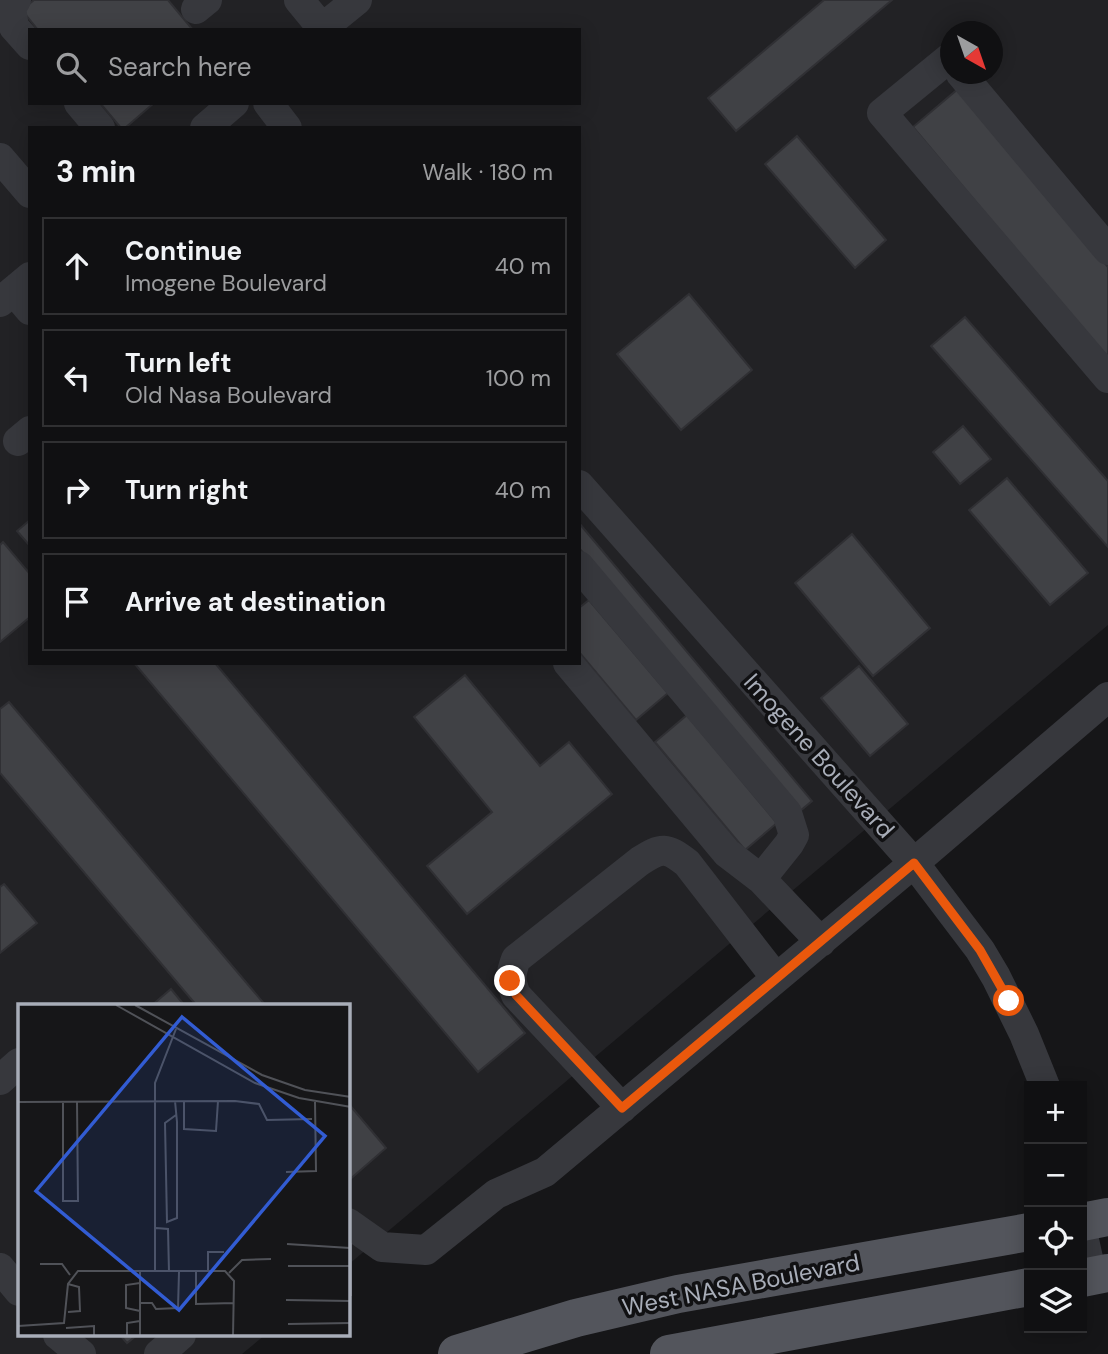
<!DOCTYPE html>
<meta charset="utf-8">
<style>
body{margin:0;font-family:"DM Sans",sans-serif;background:#1e1e20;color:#f1f3f6}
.controls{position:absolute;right:21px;bottom:21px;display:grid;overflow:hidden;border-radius:0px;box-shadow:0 4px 18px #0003}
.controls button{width:63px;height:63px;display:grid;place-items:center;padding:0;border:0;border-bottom:2px solid #303032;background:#101012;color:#f1f3f6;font:35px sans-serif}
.compass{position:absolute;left:940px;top:21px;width:63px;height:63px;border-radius:50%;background:#101012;box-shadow:0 4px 18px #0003;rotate:140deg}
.stop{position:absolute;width:21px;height:21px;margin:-16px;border:5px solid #ea580c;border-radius:50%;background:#fff}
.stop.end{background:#ea580c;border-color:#fff;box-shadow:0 2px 7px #0008}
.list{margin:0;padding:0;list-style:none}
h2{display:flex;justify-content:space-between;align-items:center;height:91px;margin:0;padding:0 28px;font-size:30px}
h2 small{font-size:23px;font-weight:400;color:#9c9d9f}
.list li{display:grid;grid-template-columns:46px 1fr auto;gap:21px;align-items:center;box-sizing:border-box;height:98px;margin:0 14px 14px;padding:0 14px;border:2px solid #303032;border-radius:0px}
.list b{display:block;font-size:26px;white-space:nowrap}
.list p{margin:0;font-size:23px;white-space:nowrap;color:#9c9d9f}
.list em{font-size:23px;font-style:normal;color:#9c9d9f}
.icon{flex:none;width:38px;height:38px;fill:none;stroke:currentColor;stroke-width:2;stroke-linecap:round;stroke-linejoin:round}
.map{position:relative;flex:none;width:1108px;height:1354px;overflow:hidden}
.search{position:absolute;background:#101012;box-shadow:0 4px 18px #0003;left:28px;top:28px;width:553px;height:77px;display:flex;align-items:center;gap:18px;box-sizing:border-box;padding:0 24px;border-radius:0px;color:#9c9d9f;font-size:26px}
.panel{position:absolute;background:#101012;box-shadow:0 4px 18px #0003;left:28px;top:126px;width:553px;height:539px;border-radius:0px}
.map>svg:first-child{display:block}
</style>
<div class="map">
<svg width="1108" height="1354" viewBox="0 0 1108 1354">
<rect width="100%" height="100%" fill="#161618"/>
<path fill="#222225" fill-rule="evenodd" d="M0 0H1108V625L348 1265V1006H19V1335H265L242 1354H0ZM30 30H579V103H30ZM950 32H992V74H950ZM30 128H579V663H30Z"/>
<path fill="#404145" stroke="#303034" stroke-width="2" d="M34 0H168L193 30H38L22 10Z
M824 0H892L736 131 708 98Z
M958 89 1108 267V360L913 127Z
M100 103H154L125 128H121Z
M797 136 886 240 855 268 765 164Z
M689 294 752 370 681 430 617 354Z
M965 317 1108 481V547L931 346Z
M963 426 991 459 960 484 933 452Z
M1007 478 1088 573 1050 605 969 510Z
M30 520V546L17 531Z
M579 523 812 801 800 811 579 548Z
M852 534 930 628 873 676 795 583Z
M3 542 30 574V617L0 642V545Z
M589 600 668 693 636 720 579 652V608Z
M134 663H215L525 1033 478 1072Z
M859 666 908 724 870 756 821 698Z
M465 675 540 766 569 742 612 794 467 914 427 866 492 812 414 717Z
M9 702 266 1006H197L0 773V709Z
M687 715 777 823 745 850 655 742Z
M4 884 37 923 0 953V887Z
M171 989 185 1006H151Z
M348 1103 386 1148 348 1181Z
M120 1335H137L127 1343Z"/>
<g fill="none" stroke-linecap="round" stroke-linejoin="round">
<path stroke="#37383d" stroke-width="30" d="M16 0 11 8 14 27 30 45
M299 0 322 28
M196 9 207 0
M320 30 357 0
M950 62 948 59 882 113 1108 378
M961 74 1108 250
M79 103 100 128
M268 103 287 128
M205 128 234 103
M0 158 30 193
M14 291 30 310
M0 302 30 277
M18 441 30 431
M579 485 914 863 980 950 996 977 1024 1034 1045 1086
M579 566 787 813 794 835 789 844 761 879
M568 663 727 853 761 879 821 942
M0 1080 19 1063
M622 1108 516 995C510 980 510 975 516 959L640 861C662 847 666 847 687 863L776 978
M348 1223 382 1247 426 1250 496 1194 545 1172 914 863 1108 697
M1082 1231 1092 1276
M0 1268 19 1291
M58 1335 81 1354
M159 1354 181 1335"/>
<path stroke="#53555c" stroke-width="38" d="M1082 1222 1108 1217
M1082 1278 1108 1273
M457 1354 576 1318 678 1294 1029 1232
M669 1354 1029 1287"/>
</g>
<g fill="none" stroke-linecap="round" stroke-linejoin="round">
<path stroke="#ea580c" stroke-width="9" d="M510 981 516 995 622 1108 914 863 980 950 1009 1001"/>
</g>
<g text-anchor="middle" stroke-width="7" stroke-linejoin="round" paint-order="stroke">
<g font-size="24" fill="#a8adb8" stroke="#111113">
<text transform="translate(819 756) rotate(48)" y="8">Imogene Boulevard</text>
<text transform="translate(741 1285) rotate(-11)" y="8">West NASA Boulevard</text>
</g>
</g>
<g transform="translate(18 1004)">
<rect width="332" height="332" fill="#161618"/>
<path fill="none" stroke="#505258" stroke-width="2" d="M98 1 237 79 281 94 333 103M117 1 244 71 287 86 333 93M157 97 159 118V214L149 218 147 119 158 111M166 97V125L198 127 200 97M0 98 217 97 241 100 249 116 294 115M45 98V197H60L59 98M268 168 298 167 297 98M138 224 150 225 151 268M333 239V292M269 240 332 244M22 260H44L52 271M270 262H331M178 267V300L216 299M190 267V248H206M137 268V79L158 25M211 269 224 256 253 255M50 280 61 283 62 307 50 308M268 296 333 297M122 299H134L138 305 160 304 161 268M122 307 108 304V281L122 279M270 320 333 319M0 322 46 319 50 280 60 267H207L216 277 215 332M48 324 76 322V332M109 332V319L122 317M122 332V268"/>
<path fill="#325cd3" fill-opacity="0.15" stroke="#325cd3" stroke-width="3.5" d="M164 13 307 132 161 306 18 187Z"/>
<rect width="332" height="332" fill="none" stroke="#a8adb8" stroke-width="3.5"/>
</g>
</svg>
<div class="controls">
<button>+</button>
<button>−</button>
<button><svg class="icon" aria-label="locate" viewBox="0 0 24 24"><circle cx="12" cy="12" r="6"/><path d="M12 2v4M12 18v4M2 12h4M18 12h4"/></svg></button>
<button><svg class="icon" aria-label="layers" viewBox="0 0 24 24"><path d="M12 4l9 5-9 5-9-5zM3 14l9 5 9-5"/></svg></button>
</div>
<svg class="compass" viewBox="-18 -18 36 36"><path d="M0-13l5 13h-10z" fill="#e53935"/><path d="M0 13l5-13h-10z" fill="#9c9d9f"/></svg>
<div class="stop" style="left:1009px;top:1001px"></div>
<div class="stop end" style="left:510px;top:981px"></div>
<div class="search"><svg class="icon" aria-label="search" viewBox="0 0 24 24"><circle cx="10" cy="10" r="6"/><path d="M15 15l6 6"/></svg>Search here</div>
<section class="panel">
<h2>3 min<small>Walk · 180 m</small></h2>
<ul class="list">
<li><svg class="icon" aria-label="ahead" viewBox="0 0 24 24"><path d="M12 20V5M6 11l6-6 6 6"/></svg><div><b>Continue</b><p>Imogene Boulevard</p></div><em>40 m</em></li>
<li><svg class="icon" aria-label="left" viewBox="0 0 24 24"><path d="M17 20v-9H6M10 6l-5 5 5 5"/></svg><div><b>Turn left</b><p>Old Nasa Boulevard</p></div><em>100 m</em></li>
<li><svg class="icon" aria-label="right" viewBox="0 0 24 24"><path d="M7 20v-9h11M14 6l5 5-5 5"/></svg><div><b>Turn right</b></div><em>40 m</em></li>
<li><svg class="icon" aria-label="arrive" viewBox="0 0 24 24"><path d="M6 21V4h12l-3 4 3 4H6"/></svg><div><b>Arrive at destination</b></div></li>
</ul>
</section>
</div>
